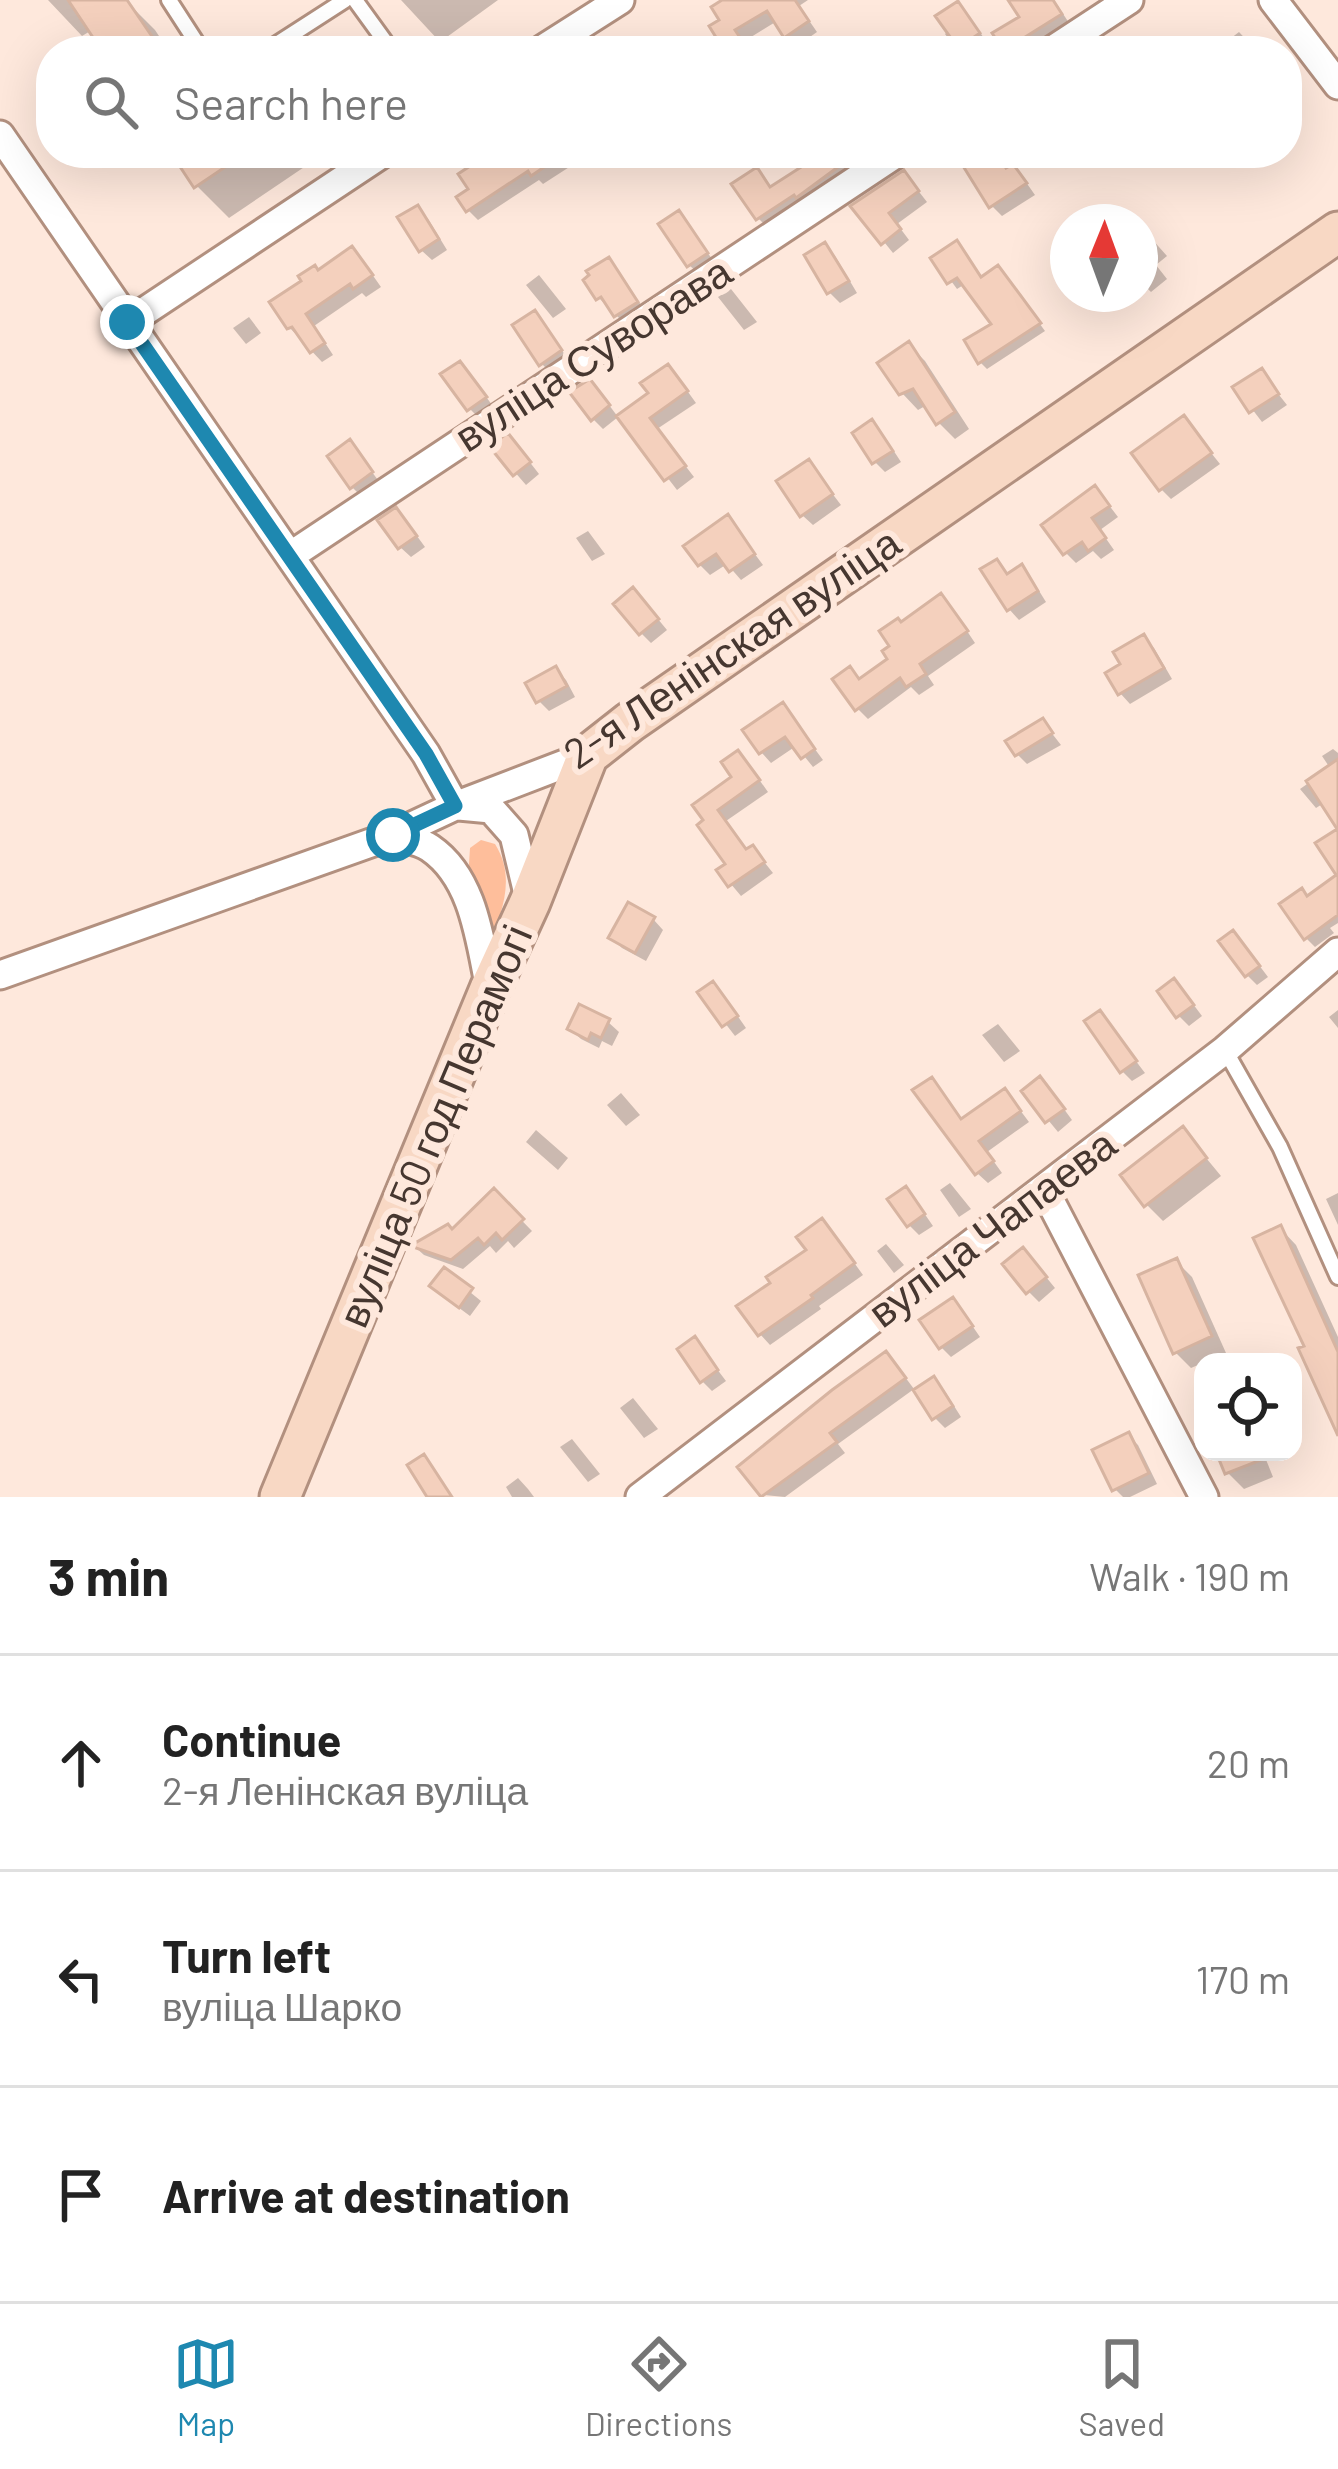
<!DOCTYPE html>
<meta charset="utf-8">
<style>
body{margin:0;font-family:Barlow,sans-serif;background:#f6f6f6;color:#222}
.controls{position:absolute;right:36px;bottom:36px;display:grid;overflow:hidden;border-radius:24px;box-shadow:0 12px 48px #0002}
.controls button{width:108px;height:108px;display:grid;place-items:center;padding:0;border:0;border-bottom:3px solid #e0e0e0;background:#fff;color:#222;font:60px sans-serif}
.compass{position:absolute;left:1050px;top:204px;width:108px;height:108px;border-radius:50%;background:#fff;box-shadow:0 12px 48px #0002;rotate:1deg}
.stop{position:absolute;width:36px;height:36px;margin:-27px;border:9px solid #1e88b0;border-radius:50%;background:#fff}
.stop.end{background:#1e88b0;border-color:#fff;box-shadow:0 3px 12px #0008}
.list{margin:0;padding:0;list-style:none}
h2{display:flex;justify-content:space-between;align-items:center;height:156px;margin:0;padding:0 48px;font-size:51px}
h2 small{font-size:39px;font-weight:400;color:#767676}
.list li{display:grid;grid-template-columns:78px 1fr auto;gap:36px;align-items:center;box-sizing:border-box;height:216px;padding:0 48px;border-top:3px solid #e0e0e0}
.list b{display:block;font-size:45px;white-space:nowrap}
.list p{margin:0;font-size:39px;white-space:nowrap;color:#767676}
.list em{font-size:39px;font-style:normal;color:#767676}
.icon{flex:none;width:66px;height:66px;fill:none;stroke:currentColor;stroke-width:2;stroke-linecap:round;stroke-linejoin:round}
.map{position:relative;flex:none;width:1338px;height:1497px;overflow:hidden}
.search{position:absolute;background:#fff;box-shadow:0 12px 48px #0002;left:36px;right:36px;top:36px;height:132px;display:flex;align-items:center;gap:30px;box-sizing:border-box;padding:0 42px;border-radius:48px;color:#767676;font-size:45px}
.sheet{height:804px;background:#fff}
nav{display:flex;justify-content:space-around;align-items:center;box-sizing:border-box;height:168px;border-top:3px solid #e0e0e0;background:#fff;font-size:33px;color:#767676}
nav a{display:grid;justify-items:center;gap:6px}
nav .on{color:#1e88b0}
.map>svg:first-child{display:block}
</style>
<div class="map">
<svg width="1338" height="1497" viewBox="0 0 1338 1497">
<rect width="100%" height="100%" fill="#fee8dc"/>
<path fill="#febe9b" d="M481 840 495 844C517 879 501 913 488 949L468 879 470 848Z"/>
<path fill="#0003" d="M48 0H125L155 30 169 51H106L92 30 82 36Z
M401 0H498L440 42Z
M727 0H808L799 6 817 32 797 46 777 21 743 42 747 47 740 51H730L724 45V21Z
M1011 0H1054L1069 23 1026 51H1008L1023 18Z
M968 15 988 44 978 51H957L945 34Z
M1239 32 1257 51H1221L1218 48Z
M317 37 331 51H297Z
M668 39 680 51H652L651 50Z
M175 153H325L229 218 197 186Z
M499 153H579L570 159 574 164 543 184 539 180 478 220 468 210 472 190Z
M813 153H854L863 166 768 228 758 218 756 171 772 189 818 160Z
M958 153H996L1008 171 1023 178 1035 195 1002 216 992 206Z
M913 184 927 202 897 224 909 240 893 253 855 206Z
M417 208 428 219 447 250 432 260 421 250Z
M678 214 716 264 700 275 689 265Z
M1143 229 1167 256 1156 265 1167 279 1151 292 1144 285 1140 288V232Z
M825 246 835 256 857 293 840 303 829 292Z
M935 259 983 280 1005 276 1045 331 987 369 980 362 995 325 965 284 957 289Z
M362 260 381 287 366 297 362 293 314 326 333 355 322 362 289 327 319 273Z
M608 261 619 271 646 313 627 326 599 298Z
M539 275 566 309 553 318 526 285Z
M731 289 757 322 744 330 718 297Z
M1100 294H1132L1112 308Z
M249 317 261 333 246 344 233 328Z
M544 324 570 362 552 374 542 364Z
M909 345 925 361 969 429 955 439 939 423 927 405 918 410 902 393Z
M1261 372 1287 405 1262 422 1236 388Z
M470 375 495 409 480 419 470 409Z
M678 378 696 403 657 429 694 477 677 490 620 416Z
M600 393 618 417 603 429 593 419Z
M1184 419 1220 464 1171 499 1161 489Z
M872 423 882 433 901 462 885 472 875 462Z
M350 443 381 484 362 497 352 487Z
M493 447H518L539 474 526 485Z
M809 463 841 505 813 525 802 515Z
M1105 500 1118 517 1100 530 1114 550 1101 559 1093 551 1076 563 1066 553Z
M728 518 763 565 741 580 727 564 710 575 700 565Z
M406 521 425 547 411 557 400 547Z
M588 531 605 554 592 561 576 538Z
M997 563 1009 576 1021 568 1031 578 1046 602 1019 620 1009 609Z
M643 601 667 630 651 643 641 633Z
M951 607 975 643 928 676 934 685 919 695 911 687 868 719 858 709 861 682 892 660 901 625Z
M1143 638 1154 648 1172 679 1130 704 1120 693 1124 665Z
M556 670 566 680 575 697 549 711 539 701Z
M783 706 823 760 813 767 796 746 771 763 761 752Z
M1043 722 1061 745 1027 764 1017 754Z
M1333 749 1338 753V825L1324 803 1316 808 1300 789 1330 768 1322 756Z
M748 764 768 792 726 821 748 852 753 848 773 873 741 896 720 871 729 865 701 825Z
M1338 877V923L1330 928 1334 933 1315 947 1306 938 1308 899Z
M653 919 663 930 646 961 622 948 612 938Z
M1243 944 1268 977 1257 985 1247 975Z
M701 992 723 995 746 1028 735 1036Z
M1184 992 1202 1016 1189 1026 1179 1016Z
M1338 1010V1028L1329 1017Z
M1100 1014 1145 1073 1132 1081 1122 1071Z
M608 1022 619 1032 612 1046 602 1041 599 1048 581 1039 570 1029Z
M998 1024 1020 1051 1004 1062 982 1035Z
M932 1080 963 1121 1014 1102 1029 1122 987 1152 1002 1173 988 1183 977 1173Z
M1050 1090 1072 1120 1058 1132 1025 1092Z
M621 1093 640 1115 626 1126 607 1105Z
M536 1130 568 1158 558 1170 526 1142Z
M1183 1130 1221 1176 1163 1221 1147 1205Z
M950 1183 971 1209 959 1217 940 1190Z
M494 1192 532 1231 514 1248 508 1241 496 1253 490 1246 463 1269 424 1255 415 1247 452 1232Z
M1338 1193V1225L1326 1199Z
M915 1200 933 1226 919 1235 909 1225Z
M1280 1228 1296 1245 1338 1337V1428L1308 1347Z
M832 1232 863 1275 819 1306 821 1309 770 1345 760 1334 775 1283Z
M886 1244 904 1265 894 1273 877 1251Z
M1033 1261 1055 1288 1039 1302 1029 1292Z
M1176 1261 1192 1277 1226 1353 1191 1368 1175 1352Z
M444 1271 481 1301 470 1316 443 1296Z
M962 1311 980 1337 951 1357 941 1347Z
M695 1340 726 1381 712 1391 702 1381Z
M896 1365 914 1389 838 1444 845 1453 785 1497 764 1495 741 1467Z
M934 1380 944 1390 961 1417 945 1428 935 1418Z
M633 1398 658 1429 644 1438 620 1408Z
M1128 1435 1138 1445 1157 1484 1130 1497H1123L1115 1489Z
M572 1439 600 1474 588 1482 560 1447Z
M1219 1452H1263L1273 1477 1244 1489 1228 1473Z
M518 1478 528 1489 534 1497H512L506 1487Z"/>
<path fill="#f4d0bd" stroke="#d7b4a1" stroke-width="3" d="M68 0H127L162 51H102Z
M722 0H795L809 21 784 38 767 11 735 30 739 36 722 47 709 26 719 20 711 7Z
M1008 0H1053L1062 14 1019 41 1027 51H1004L992 33 1019 17Z
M958 1 980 33 958 48 935 16Z
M171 153H246L194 188Z
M490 153H565L531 176 528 171 466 212 456 197 468 189 458 174Z
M823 153H857L796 198 794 195 756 220 731 184 757 167 770 187Z
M955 153H996L1006 168 1013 164 1027 183 989 208Z
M904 170 919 191 889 213 901 229 881 245 850 206Z
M418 205 439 239 419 252 397 217Z
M679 210 708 253 687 267 658 224Z
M957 240 981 277 998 265 1041 323 978 364 964 340 991 324 957 278 947 284 930 258Z
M825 242 849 281 827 294 804 255Z
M352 246 373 275 353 289 350 284 306 314 325 343 310 353 292 327 287 329 269 302 301 281 298 276 315 265 318 270Z
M609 257 638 302 614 317 601 297 596 300 583 280 589 275 586 271Z
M535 310 562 350 539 366 512 325Z
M909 341 955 412 936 425 913 389 899 395 877 363Z
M460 361 487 397 467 411 440 374Z
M668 364 688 391 650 418 686 466 664 481 616 416 648 393 640 383Z
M1262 368 1279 394 1249 413 1232 387Z
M590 379 610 405 591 421 569 392Z
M1184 415 1212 453 1159 491 1131 453Z
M872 419 893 451 872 464 852 433Z
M508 433 531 462 513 476 489 446Z
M350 439 373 472 350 489 327 456Z
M809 459 833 494 800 517 776 481Z
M1095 485 1110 506 1092 518 1106 538 1088 551 1082 542 1063 555 1041 525Z
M396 507 417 536 398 549 377 520Z
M728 514 755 554 729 572 716 554 698 566 683 546Z
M997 559 1007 574 1022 564 1038 591 1007 611 980 569Z
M633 587 659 619 639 635 613 604Z
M941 593 968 631 920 664 926 674 906 687 900 678 855 711 832 679 850 666 859 679 887 659 882 651 889 646 879 631 898 618 901 622Z
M1144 634 1164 668 1118 695 1105 673 1120 664 1113 652Z
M556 666 567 686 536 703 525 683Z
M783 702 815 749 801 759 785 737 759 754 742 730Z
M1043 718 1053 733 1015 756 1005 741Z
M738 750 760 780 718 810 746 849 753 845 765 862 728 887 716 870 725 864 697 825 703 820 692 805 731 777 721 762Z
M1338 759V915L1304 940 1279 904 1302 888 1307 896 1336 875 1315 843 1337 829 1306 781Z
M628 902 655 917 635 953 608 938Z
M1233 930 1260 966 1245 977 1218 941Z
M1174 978 1194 1005 1176 1018 1157 991Z
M713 981 738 1016 722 1027 697 992Z
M579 1004 610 1019 601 1038 591 1033 588 1040 567 1029Z
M1100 1010 1137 1061 1120 1073 1084 1021Z
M1040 1076 1065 1109 1045 1123 1021 1091Z
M932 1077 961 1119 1005 1088 1021 1111 979 1141 994 1161 975 1175 912 1090Z
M1183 1126 1207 1158 1144 1207 1120 1175Z
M906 1186 925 1214 907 1227 887 1199Z
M494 1188 524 1219 502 1240 496 1233 484 1245 478 1238 451 1260 410 1246 448 1224 452 1229Z
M822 1218 855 1263 811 1295 813 1298 758 1336 736 1306 770 1283 766 1277 806 1250 796 1237Z
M1281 1225 1338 1352V1436L1298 1348 1304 1346 1253 1238Z
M1023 1247 1047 1277 1026 1294 1002 1264Z
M1177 1258 1212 1336 1173 1354 1138 1275Z
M444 1267 473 1288 459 1308 429 1286Z
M953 1297 973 1326 939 1349 919 1320Z
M695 1336 718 1370 700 1383 677 1349Z
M886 1351 906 1378 830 1433 837 1442 761 1497 737 1467 832 1390Z
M934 1376 953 1406 932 1420 913 1390Z
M1129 1432 1149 1473 1112 1491 1092 1450Z
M1216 1452H1279V1453L1225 1474Z
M424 1454 452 1497H427L407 1465Z"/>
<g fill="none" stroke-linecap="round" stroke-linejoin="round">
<g stroke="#b2907f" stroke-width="20">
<path id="lane" d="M169 0 202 51
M355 0 392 51
M266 51 345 0
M1225 1050 1280 1147 1338 1277"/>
</g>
<g stroke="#b2907f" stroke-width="33">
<path id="street" d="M1273 0 1338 85
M540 51 620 0
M1051 51 1129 0
M0 135 426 754 455 806
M127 323 383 153
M290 556 897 153
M459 806 491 809 514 835 530 902
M393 835C405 839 420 841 430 848 474 878 480 941 490 989
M0 975 393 835 455 806 588 755
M1044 1189 1204 1497
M640 1497 1225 1050 1338 952"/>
</g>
<g stroke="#b2907f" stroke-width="45">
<path id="secondary" d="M280 1497 490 989 530 902 588 755 630 722 1338 232"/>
</g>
<use href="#lane" stroke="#fff" stroke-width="14"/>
<use href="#street" stroke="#fff" stroke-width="27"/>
<use href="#secondary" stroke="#f8d8c4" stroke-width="39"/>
</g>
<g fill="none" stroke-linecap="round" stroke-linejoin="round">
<path stroke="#1e88b0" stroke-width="15" d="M127 322 426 754 455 806 393 835"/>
</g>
<g text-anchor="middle" stroke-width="12" stroke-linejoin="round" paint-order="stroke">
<g font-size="42" fill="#463730" stroke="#fee8dc">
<text transform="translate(593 354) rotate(-33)" y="15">вуліца Суворава</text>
<text transform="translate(732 648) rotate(-34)" y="15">2-я Ленінская вуліца</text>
<text transform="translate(435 1126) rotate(-67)" y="15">вуліца 50 год Перамогі</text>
<text transform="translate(992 1228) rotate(-37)" y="15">вуліца Чапаева</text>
</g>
</g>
</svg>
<div class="controls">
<button><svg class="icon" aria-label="locate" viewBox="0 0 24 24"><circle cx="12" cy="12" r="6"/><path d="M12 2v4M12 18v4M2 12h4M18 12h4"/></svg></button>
</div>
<svg class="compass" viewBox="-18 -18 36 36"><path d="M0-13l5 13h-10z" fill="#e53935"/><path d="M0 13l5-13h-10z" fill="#767676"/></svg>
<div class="stop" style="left:393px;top:835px"></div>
<div class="stop end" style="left:127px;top:322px"></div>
<div class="search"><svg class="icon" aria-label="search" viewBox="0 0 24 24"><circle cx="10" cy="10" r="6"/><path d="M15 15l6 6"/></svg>Search here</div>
</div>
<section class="sheet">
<h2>3 min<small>Walk · 190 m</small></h2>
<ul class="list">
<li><svg class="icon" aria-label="ahead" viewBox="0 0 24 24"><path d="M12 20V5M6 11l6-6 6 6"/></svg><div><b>Continue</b><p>2-я Ленінская вуліца</p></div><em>20 m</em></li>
<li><svg class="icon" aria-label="left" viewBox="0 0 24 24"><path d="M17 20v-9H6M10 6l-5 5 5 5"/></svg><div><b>Turn left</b><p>вуліца Шарко</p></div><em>170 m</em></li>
<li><svg class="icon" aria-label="arrive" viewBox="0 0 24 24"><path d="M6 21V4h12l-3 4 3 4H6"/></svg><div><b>Arrive at destination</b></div></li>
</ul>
</section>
<nav>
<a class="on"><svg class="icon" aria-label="map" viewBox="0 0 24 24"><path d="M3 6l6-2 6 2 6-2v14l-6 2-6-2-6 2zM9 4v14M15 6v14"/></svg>Map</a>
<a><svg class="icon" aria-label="directions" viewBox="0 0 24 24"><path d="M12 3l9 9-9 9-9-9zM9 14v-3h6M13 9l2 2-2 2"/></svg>Directions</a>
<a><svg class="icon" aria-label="saved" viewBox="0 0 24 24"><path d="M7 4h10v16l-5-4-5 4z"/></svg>Saved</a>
</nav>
